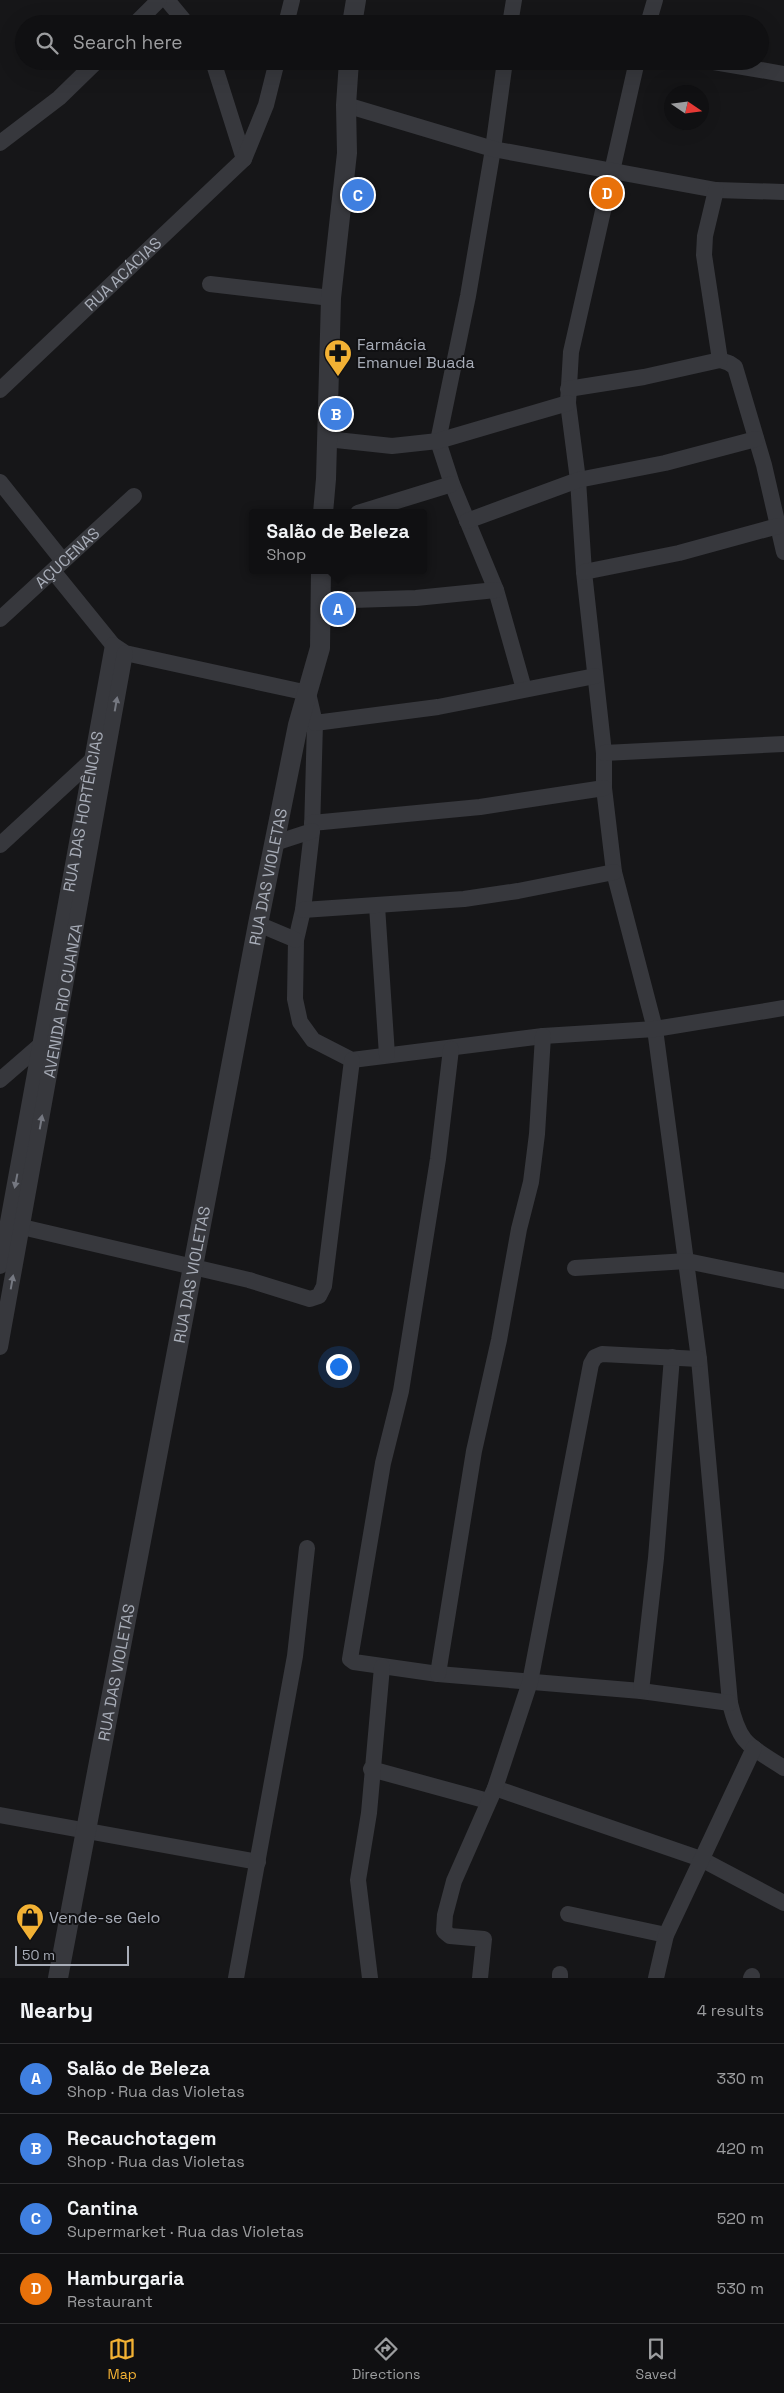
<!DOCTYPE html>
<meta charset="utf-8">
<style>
body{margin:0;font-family:"Space Grotesk",sans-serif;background:#19191b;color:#f1f3f6}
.compass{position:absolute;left:664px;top:85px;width:45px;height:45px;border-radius:50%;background:#101012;box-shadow:0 5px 20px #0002;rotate:103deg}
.scale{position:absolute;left:15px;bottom:12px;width:114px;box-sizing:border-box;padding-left:5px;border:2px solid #a8adb8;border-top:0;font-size:14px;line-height:18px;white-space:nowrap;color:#a8adb8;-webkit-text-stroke:4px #111113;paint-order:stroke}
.you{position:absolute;left:338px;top:1366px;width:18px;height:18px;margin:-12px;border:4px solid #fff;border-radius:50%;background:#1a73e8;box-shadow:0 0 0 8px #1a73e833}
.badge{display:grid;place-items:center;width:32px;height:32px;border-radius:50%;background:#f2b134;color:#fff;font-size:16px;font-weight:700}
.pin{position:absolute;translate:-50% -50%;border:2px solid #fff;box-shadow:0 1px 5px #0006}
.popup{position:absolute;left:249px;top:509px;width:178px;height:65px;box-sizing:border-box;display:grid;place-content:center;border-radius:5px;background:#101012;filter:drop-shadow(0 1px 4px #0005);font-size:16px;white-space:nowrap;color:#9c9d9f}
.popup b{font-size:19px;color:#f1f3f6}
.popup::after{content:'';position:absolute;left:50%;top:100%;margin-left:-10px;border:10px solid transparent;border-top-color:#101012}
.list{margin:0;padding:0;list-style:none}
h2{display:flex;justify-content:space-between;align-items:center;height:65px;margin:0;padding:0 20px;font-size:21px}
h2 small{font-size:16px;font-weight:400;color:#9c9d9f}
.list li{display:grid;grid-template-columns:32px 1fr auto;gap:15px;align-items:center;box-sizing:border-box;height:70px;padding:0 20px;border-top:1px solid #303032}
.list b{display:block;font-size:19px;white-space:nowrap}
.list p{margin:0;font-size:16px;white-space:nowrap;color:#9c9d9f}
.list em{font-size:16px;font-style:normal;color:#9c9d9f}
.icon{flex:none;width:28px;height:28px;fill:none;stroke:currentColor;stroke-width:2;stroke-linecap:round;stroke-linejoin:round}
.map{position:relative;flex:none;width:784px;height:1978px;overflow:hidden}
.search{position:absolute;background:#101012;box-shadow:0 5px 20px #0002;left:15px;right:15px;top:15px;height:55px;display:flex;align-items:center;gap:12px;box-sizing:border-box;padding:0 18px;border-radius:28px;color:#9c9d9f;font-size:19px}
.sheet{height:345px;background:#101012}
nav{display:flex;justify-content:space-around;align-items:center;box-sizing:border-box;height:70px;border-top:1px solid #303032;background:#101012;font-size:14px;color:#9c9d9f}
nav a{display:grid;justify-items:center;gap:2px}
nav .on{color:#f2b134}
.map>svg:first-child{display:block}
</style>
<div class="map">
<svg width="784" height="1978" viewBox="0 0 784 1978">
<rect width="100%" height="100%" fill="#161618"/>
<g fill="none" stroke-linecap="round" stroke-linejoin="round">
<g stroke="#37383d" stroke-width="16">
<path d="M167 0 187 24"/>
<path d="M135 24 159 0"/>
<path d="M286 24 292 0"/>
<path d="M510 24 514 0"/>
<path d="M648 24 655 0"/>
<path d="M213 61 244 159"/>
<path d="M505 61 493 149 468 296 438 441 452 484 496 590 524 689"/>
<path d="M637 61 571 352 568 403 578 480 584 572 604 753V788L614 872 655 1029 699 1359 730 1703C740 1746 749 1745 784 1768"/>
<path d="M708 61 784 74"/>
<path d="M346 105 493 149 716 190 784 192"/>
<path d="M0 143 59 98 97 61"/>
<path d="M210 284 331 298"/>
<path d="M720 360 729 363 735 367 764 465 784 552"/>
<path d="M568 389 644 377 720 360 704 255 705 236 716 190"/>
<path id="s1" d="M0 390 244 159 266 105 277 61"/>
<path d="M327 439 392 446 438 441 568 403"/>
<path d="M0 482 63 561"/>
<path d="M358 513 452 484"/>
<path d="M467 521 578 480 665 463 756 439"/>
<path d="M53 571 113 645"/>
<path d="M584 572 679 553 778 526"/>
<path d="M320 601 416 598 496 590"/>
<path id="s2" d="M0 619 134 496"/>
<path d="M304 724 315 723 312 831 303 910 296 940 295 999 300 1022 313 1040 352 1060 543 1036 655 1029 784 1008"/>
<path d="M604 753 784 744"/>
<path d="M312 823 480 807 604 788"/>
<path d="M275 843 312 831"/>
<path d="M0 845 92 760"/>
<path d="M377 906 387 1055"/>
<path d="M303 910 464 899 518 891 614 872"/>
<path d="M258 924 296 940"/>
<path d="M451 1049 438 1159 401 1391 383 1463 350 1659 354 1662 438 1674 641 1691 730 1703"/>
<path d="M0 1080 45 1041"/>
<path d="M22 1227 249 1280 310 1299 319 1296 324 1286 352 1060"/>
<path id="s3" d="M0 1266 113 645 125 653 308 693 315 723 438 707 595 676"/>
<path d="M575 1268 687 1261 784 1281"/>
<path id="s4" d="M0 1347 125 653"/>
<path d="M438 1674 474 1451 499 1340 519 1229 531 1182 537 1134 543 1036"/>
<path d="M641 1691 656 1558 672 1357"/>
<path d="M371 1769 488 1801"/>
<path d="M495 1788 701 1859 784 1903"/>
<path d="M0 1815 258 1862"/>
<path d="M568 1914 666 1935"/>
<path d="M236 1978 295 1656 307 1548"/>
<path d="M370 1978 358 1880 369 1813 382 1667"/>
<path d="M480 1978 484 1939 450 1936 444 1931 445 1915 454 1881 495 1788 530 1682 591 1364 595 1357 602 1354 699 1359"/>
<path d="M560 1978V1974"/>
<path d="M656 1978 666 1935 754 1748"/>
<path d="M751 1978 752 1976"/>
</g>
<g stroke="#37383d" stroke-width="20">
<path d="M352 24 356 0"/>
<path d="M323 513 326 479 331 298 347 153 346 105 349 61"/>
<path id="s5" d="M58 1978 258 924 298 725 320 648 321 570"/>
</g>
</g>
<defs><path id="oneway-solid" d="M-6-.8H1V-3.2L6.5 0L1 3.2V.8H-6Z" transform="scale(1.25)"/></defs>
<g fill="#757881">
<use href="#oneway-solid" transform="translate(116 704) rotate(-80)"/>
<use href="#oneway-solid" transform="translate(41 1122) rotate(-80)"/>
<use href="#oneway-solid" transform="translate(16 1181) rotate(101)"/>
<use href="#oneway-solid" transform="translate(12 1282) rotate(-80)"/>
</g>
<defs>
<g id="pharmacy-pin" transform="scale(1.4375)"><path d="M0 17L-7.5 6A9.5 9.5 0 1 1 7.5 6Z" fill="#f2b134" stroke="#111113"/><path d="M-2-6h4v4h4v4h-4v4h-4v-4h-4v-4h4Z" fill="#111"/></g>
<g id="shop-pin" transform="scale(1.4375)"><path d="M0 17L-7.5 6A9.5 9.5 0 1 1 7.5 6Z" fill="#f2b134" stroke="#111113"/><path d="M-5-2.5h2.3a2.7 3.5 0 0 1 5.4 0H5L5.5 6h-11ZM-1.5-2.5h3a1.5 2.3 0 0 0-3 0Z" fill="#111"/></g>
</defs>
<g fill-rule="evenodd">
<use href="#pharmacy-pin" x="338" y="353"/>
<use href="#shop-pin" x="30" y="1917"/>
</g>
<g text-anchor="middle" stroke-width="4" stroke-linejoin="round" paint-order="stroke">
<g font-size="16" fill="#a8adb8" stroke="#111113">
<text dy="6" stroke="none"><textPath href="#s1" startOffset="169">RUA ACÁCIAS</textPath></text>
<text dy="6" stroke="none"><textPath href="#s2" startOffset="91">AÇUCENAS</textPath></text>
<text dy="6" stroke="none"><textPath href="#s3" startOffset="462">RUA DAS HORTÊNCIAS</textPath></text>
<text dy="6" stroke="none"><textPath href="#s5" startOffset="1121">RUA DAS VIOLETAS</textPath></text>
<text dy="6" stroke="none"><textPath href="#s4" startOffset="352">AVENIDA RIO CUANZA</textPath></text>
<text dy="6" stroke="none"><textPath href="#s5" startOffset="716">RUA DAS VIOLETAS</textPath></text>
<text dy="6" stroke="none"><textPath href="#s5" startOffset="311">RUA DAS VIOLETAS</textPath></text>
</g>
<g font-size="16" fill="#a8adb8" stroke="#111113" text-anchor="start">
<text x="357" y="350">Farmácia<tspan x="357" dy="18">Emanuel Buada</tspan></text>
<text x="49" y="1923">Vende-se Gelo</text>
</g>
</g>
</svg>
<svg class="compass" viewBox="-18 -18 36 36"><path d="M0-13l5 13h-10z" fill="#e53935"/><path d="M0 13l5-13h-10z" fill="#9c9d9f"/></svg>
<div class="scale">50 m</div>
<div class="you"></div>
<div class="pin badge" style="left:338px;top:609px;background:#3f7fe0">A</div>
<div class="popup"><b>Salão de Beleza</b>Shop</div>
<div class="pin badge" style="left:336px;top:414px;background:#3f7fe0">B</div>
<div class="pin badge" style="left:358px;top:195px;background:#3f7fe0">C</div>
<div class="pin badge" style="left:607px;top:193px;background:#e8710a">D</div>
<div class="search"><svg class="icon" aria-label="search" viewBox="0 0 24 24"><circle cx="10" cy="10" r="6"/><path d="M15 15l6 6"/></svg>Search here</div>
</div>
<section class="sheet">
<h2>Nearby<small>4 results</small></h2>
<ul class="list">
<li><span class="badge" style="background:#3f7fe0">A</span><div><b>Salão de Beleza</b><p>Shop · Rua das Violetas</p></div><em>330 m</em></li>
<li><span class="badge" style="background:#3f7fe0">B</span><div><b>Recauchotagem</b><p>Shop · Rua das Violetas</p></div><em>420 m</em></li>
<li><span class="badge" style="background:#3f7fe0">C</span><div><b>Cantina</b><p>Supermarket · Rua das Violetas</p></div><em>520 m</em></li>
<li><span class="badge" style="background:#e8710a">D</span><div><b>Hamburgaria</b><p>Restaurant</p></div><em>530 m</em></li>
</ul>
</section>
<nav>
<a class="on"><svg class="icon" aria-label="map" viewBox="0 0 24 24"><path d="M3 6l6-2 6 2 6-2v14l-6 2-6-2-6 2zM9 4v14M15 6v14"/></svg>Map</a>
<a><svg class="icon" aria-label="directions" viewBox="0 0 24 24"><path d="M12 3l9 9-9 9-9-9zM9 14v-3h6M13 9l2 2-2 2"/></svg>Directions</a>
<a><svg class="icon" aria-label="saved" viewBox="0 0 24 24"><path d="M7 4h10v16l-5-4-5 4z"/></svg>Saved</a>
</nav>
